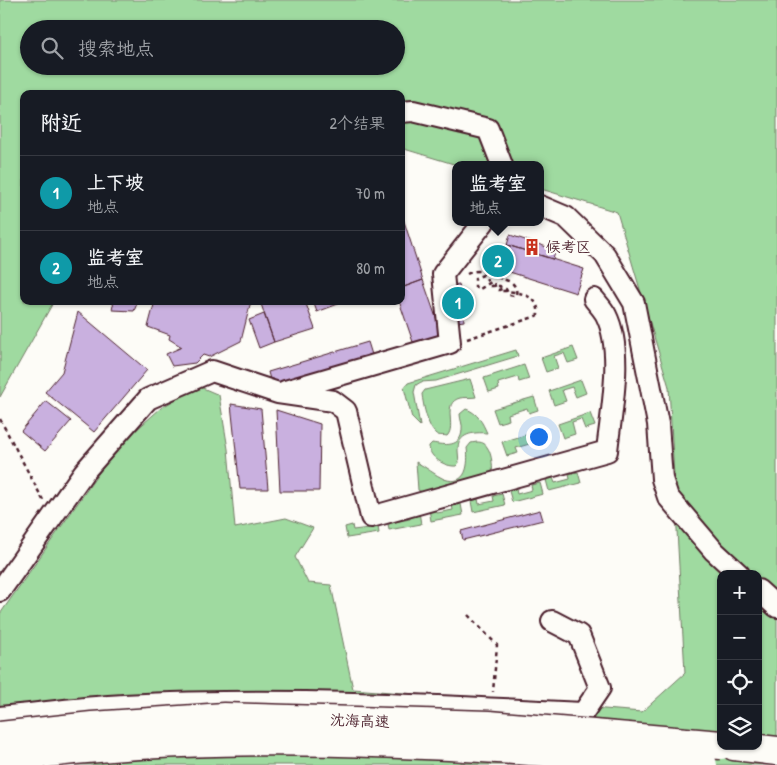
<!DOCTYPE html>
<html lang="zh">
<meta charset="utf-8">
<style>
body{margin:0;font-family:"Patrick Hand","LXGW WenKai TC",sans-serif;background:#20242c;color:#f1f3f6}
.controls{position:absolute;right:15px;bottom:15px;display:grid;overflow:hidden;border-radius:10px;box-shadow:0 1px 4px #0004}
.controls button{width:45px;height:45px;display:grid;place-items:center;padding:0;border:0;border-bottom:1px solid #363941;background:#171b24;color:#f1f3f6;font:25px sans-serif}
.you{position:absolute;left:538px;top:436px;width:18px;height:18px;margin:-12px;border:4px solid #fff;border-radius:50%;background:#1a73e8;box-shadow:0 0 0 8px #1a73e833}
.badge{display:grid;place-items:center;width:32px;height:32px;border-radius:50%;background:#c8321e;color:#fff;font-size:16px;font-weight:700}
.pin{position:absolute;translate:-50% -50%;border:2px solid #fff;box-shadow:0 1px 5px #0006}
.popup{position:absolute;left:452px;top:161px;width:92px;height:65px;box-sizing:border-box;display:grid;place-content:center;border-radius:10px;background:#171b24;filter:drop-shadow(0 1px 4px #0005);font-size:16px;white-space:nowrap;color:#9ea1a6}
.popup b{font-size:19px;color:#f1f3f6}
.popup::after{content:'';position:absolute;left:50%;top:100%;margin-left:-10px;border:10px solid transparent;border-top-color:#171b24}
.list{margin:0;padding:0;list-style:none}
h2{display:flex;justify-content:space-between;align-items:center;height:65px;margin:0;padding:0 20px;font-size:21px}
h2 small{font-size:16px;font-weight:400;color:#9ea1a6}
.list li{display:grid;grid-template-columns:32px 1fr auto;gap:15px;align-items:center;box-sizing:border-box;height:75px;padding:0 20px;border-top:1px solid #363941}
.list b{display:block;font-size:19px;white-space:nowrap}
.list p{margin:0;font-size:16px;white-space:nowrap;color:#9ea1a6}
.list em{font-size:16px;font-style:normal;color:#9ea1a6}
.icon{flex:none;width:28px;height:28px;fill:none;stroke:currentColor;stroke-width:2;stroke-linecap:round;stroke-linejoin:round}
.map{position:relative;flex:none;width:777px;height:765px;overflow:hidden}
.search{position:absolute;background:#171b24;box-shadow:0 1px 4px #0004;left:20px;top:20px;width:385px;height:55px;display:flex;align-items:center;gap:12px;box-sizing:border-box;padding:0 18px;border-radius:28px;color:#9ea1a6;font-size:19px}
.panel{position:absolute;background:#171b24;box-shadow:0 1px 4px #0004;left:20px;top:90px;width:385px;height:215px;border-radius:10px}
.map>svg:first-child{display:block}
</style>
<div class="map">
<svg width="777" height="765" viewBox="0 0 777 765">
<rect width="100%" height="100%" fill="#fdfcf7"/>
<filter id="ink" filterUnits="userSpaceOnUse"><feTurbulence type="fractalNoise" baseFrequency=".02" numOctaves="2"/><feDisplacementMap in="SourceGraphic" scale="10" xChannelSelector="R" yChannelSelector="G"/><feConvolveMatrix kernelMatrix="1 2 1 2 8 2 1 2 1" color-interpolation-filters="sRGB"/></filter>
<g filter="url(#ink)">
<path fill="#9fdaa0" stroke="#747c66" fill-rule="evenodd" d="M0 0H777V765H479L461 763 459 765H0V614L117 447 161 408 198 386 219 395 228 449 235 528 286 518 313 528 295 557 308 583 331 585 353 689 642 712 685 673 669 387 617 212 541 189 540 165H457L401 148V94H24V301H54L0 397ZM29 29H396V66H29ZM721 574H758V746H721Z
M573 347 578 360 568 363 564 353 554 356 558 368 546 372 541 358Z
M516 350 518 356 436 381 421 382 416 385 414 392 420 426 412 418 404 388 408 383Z
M524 365 529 379 519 382 518 377 498 383 499 389 489 392 484 378Z
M470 379 476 397C471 398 465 397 460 398 441 403 457 426 447 436 444 435 441 436 438 435 428 431 423 404 422 394L425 390Z
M581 380 586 393 576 397 572 387 562 390 566 401 554 405 549 391Z
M534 397 538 410 529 413 527 408 508 414 509 420 498 423 493 409Z
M466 409C478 413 482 422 487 433 474 432 457 433 458 451 458 455 459 459 459 463L456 466C446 467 429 458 429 446L432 443C444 445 461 448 462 430 463 424 460 420 460 414Z
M590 413 595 426 585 429 581 419 572 422 575 434 563 438 558 424Z
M542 430 547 444 537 446 536 442 516 448 518 453 507 456 502 442Z
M477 442C481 442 485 443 487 447 492 453 494 471 491 478L426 494 418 490 416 462C426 467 435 475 444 479 467 487 469 464 467 448L471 443Z
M578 472 581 483 549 491 546 480 553 478 555 483 570 479 569 474Z
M540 483 543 494 512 502 509 491 516 489 517 494 532 490 531 485Z
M502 494 505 505 473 512 471 501 478 499 479 504 494 501 493 496Z
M461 504 463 515 431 521 429 509 436 508 437 513 453 510 452 505Z
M419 512 421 524 389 530 387 518 394 517 395 522 410 519V514Z
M377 521 379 533 347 538 345 527 352 525 353 530 369 528 368 523Z"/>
<path fill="#c9b0df" stroke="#4a1f2b" d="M401 212 423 280 401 288Z
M510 235 556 250 553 259 507 245Z
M507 245 584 269 576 293 500 269Z
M496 253 504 256 500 269 491 266Z
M423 280 442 335 414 345 399 301H401V288Z
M459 284 464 321 457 322 452 285Z
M114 301H138L134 311 112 310Z
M155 301H251L241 341 209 357 203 355 195 363 172 366 166 354 182 347 169 339 170 335 148 327Z
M260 301H305L315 329 274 342Z
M313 301H346L317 312Z
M78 312 147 370 94 432 45 392 62 372Z
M264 314 274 342 259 348 249 320Z
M368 342 373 358 272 387 268 372Z
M46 401 71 421 45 451 21 431Z
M231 404 261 409 268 489H240Z
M276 410 320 424 319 491H280Z
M540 510 543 520 463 540 461 531Z"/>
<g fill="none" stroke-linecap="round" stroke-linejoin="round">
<g stroke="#4a1f2b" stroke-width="24">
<path id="minor" d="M401 112 413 111 488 129 502 165
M540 206 566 217 605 255 634 303 658 424 662 479 668 497 714 551 739 574
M285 391 450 343 443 274 484 222
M758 590 777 607
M0 591 84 472 148 399 212 371 278 393 333 401 346 411 371 517 607 451C611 412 624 351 606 315 603 309 598 304 594 299
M0 717C41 713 83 707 124 705 277 697 430 705 583 713L600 688 579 635 552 621"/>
</g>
<g stroke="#4a1f2b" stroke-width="31">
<path id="highway" d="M734 746 777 751"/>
</g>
<path stroke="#4a1f2b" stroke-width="2.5" stroke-dasharray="4 4" stroke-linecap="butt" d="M467 274C480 267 490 274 502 279 505 280 511 281 513 284 516 287 517 291 516 295L514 296 509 295 506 289 504 288 499 290 496 289 494 283 491 282 480 289 475 287V278
M467 339 534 317 538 315C541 295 516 291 502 291L500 286H491L483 275 475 278
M0 419 43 500
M468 615 497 645 493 692"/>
<use href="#minor" stroke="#fdfcf7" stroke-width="20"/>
<use href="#highway" stroke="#fdfcf7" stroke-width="28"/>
<g stroke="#4a1f2b" stroke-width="31" stroke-linecap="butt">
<path id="highway-bridge" d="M0 736 92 726 224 717 489 725 721 745
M0 759C168 735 346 739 514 750 577 754 640 758 703 765"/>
</g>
<use href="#highway-bridge" stroke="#fdfcf7" stroke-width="28"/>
</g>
</g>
<defs>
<g id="building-bare" transform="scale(1.35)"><path d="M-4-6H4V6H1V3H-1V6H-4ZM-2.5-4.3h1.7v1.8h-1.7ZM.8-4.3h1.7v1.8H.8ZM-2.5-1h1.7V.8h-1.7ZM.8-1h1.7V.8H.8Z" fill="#c8321e" stroke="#fdfcf7" stroke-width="2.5" paint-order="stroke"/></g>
</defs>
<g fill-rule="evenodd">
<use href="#building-bare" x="532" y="247"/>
</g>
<g text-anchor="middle" stroke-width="4.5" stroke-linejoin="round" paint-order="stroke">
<g font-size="15" fill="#4a1f2b" stroke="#fdfcf7" text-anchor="start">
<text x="546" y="252">候考区</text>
</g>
<g font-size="15" fill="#4a1f2b" stroke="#fdfcf7">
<text transform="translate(360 721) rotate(2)" y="5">沈海高速</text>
</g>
</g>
</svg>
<div class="controls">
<button>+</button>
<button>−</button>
<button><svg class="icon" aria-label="locate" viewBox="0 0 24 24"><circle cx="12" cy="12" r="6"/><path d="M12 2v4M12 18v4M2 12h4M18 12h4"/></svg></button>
<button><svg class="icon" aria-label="layers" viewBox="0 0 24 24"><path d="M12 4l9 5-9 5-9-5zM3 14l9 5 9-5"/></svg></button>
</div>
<div class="you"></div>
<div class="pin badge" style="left:458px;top:303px;background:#0f9aa8">1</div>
<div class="pin badge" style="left:498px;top:261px;background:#0f9aa8">2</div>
<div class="popup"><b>监考室</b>地点</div>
<div class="search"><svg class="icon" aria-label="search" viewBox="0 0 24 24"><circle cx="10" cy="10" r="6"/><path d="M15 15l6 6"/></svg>搜索地点</div>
<section class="panel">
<h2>附近<small>2个结果</small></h2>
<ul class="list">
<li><span class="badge" style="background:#0f9aa8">1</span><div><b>上下坡</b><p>地点</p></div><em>70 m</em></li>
<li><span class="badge" style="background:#0f9aa8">2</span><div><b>监考室</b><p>地点</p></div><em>80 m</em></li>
</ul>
</section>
</div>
